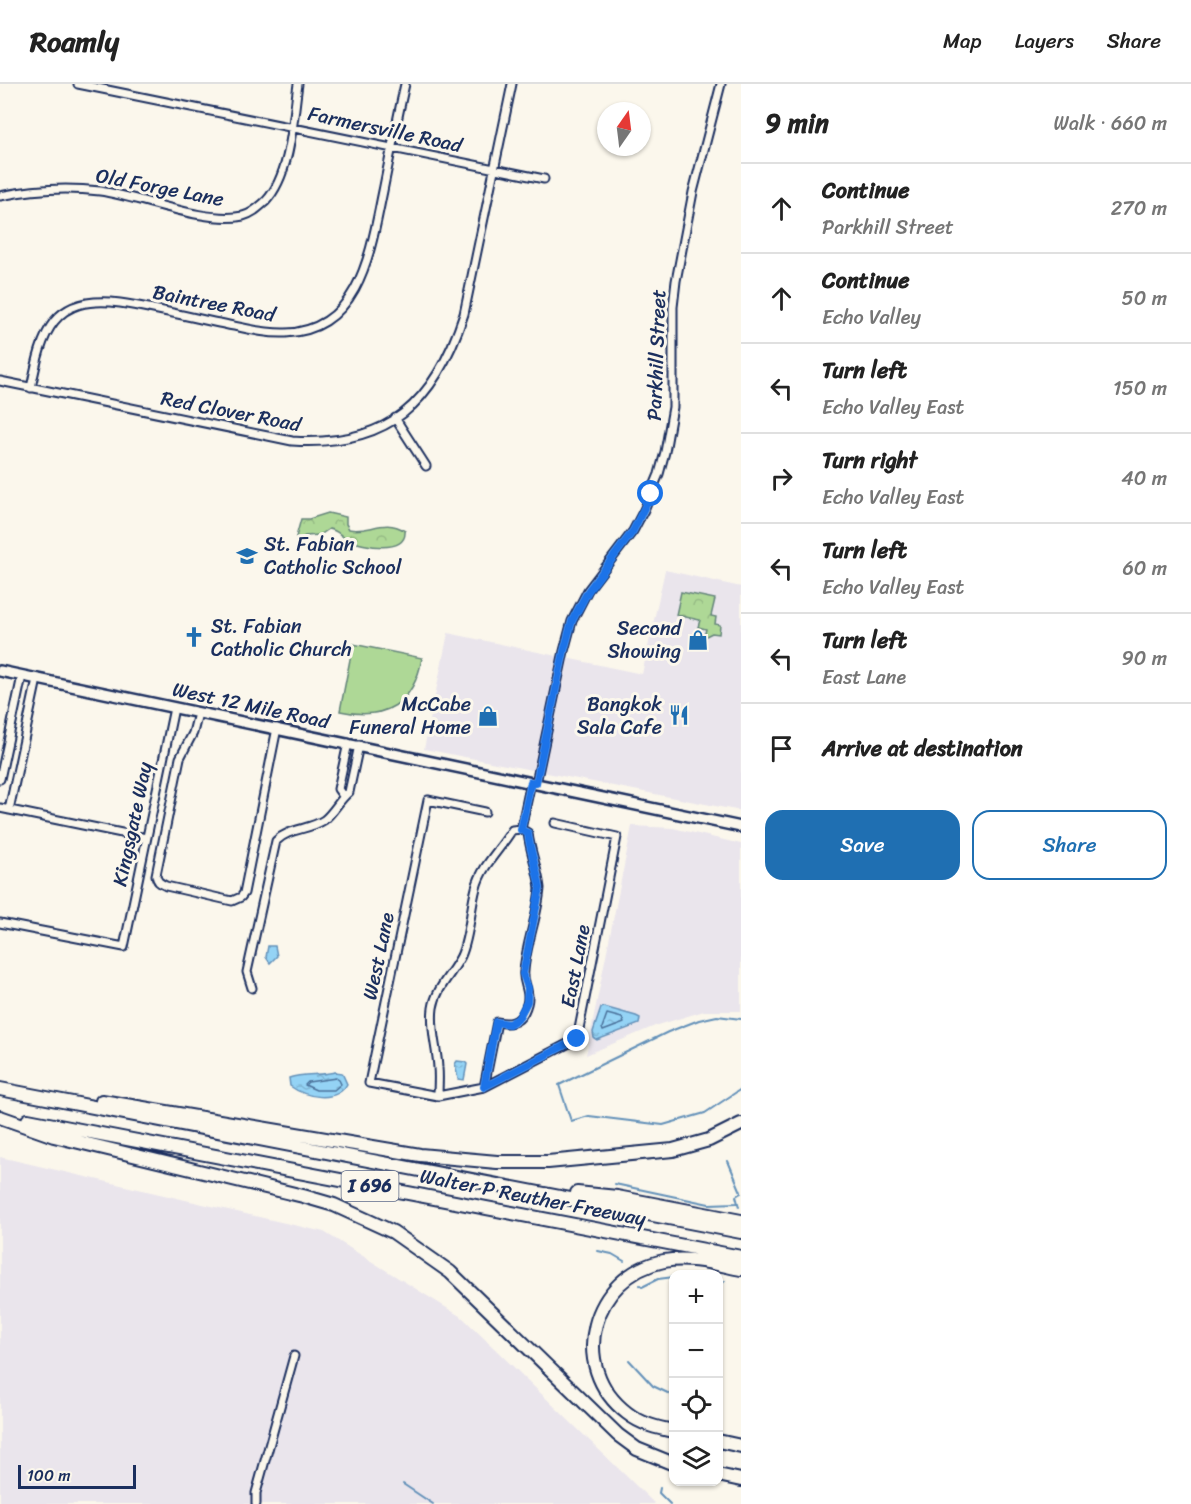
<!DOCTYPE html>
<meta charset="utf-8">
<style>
body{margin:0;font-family:Sriracha,sans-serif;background:#f2f2f2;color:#222}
.controls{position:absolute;right:18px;bottom:18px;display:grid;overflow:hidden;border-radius:12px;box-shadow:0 2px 4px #0004}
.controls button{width:54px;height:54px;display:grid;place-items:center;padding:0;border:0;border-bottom:2px solid #e0e0e0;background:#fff;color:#222;font:30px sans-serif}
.compass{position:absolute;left:597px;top:18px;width:54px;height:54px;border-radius:50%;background:#fff;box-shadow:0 2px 4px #0004;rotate:14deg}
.scale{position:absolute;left:18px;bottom:15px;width:118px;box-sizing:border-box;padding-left:6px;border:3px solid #1b2f5e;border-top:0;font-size:16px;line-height:21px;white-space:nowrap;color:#1b2f5e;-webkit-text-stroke:4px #fbf7ec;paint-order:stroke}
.stop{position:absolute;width:18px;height:18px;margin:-14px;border:4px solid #1a73e8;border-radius:50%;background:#fff}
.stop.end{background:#1a73e8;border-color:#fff;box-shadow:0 2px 6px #0008}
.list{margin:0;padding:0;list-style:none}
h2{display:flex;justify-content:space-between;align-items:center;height:78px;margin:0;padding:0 24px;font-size:26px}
h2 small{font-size:20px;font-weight:400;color:#767676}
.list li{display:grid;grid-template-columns:39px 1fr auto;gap:18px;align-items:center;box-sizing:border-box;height:90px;padding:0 24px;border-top:2px solid #e0e0e0}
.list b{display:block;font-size:22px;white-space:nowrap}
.list p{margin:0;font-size:20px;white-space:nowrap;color:#767676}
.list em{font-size:20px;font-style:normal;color:#767676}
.actions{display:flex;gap:12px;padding:18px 24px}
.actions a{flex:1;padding:14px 0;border:2px solid #1f6fb2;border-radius:18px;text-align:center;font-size:21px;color:#1f6fb2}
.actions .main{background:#1f6fb2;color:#fff}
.icon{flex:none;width:33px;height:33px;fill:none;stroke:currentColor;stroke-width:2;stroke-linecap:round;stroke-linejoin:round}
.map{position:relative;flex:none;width:741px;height:1420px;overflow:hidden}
header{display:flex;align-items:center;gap:36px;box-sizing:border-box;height:84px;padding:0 30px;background:#fff;border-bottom:2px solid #e0e0e0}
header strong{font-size:28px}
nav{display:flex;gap:33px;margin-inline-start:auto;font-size:21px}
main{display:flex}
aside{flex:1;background:#fff}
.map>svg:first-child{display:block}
</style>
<header>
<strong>Roamly</strong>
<nav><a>Map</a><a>Layers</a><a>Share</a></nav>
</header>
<main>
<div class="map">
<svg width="741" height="1420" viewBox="0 0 741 1420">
<defs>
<pattern id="park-crowns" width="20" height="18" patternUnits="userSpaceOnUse" patternTransform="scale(1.5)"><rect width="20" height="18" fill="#aed896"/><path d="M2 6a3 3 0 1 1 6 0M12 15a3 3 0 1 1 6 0" fill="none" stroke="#95ba84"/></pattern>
<pattern id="water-ripples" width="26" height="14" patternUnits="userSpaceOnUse" patternTransform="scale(1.5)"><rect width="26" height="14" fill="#94d3f5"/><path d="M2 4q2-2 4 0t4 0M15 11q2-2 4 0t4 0" fill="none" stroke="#7fb5d4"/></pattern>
</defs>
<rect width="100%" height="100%" fill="#fbf7ec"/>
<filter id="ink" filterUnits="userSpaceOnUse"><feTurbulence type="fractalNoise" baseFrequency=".0167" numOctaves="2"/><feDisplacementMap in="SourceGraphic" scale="12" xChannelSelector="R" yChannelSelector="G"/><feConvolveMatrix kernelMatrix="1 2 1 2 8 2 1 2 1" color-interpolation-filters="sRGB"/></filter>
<g filter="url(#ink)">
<path fill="#eae5ec" d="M665 486 741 503V727L424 665 448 549 642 590Z
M632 742 673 744 741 760V927H704L655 942 586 971Z
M0 1073 324 1148 463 1234 655 1420H0Z"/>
<path fill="url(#park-crowns)" stroke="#64847a" stroke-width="1.5" d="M328 429 346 433V440L349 445C368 450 384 433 405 447 407 471 362 462 349 456 340 453 340 447 329 445L320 451 305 452 300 455 296 453 301 435H309Z
M681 508 715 515 711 532 716 533 715 540 720 541 719 550 712 549 704 553 706 545 698 543 700 536 676 531Z"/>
<path fill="#aed896" stroke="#64847a" stroke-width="1.5" d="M353 560 422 574C414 620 385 637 340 627Z"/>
<path fill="url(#water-ripples)" stroke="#6491b9" stroke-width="1.5" d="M268 862H275L277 872 270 879 266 873Z
M604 923 636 932 640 934 639 940 597 956 594 954 593 948 601 924Z
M457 977 465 978 467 980 464 996 458 995 455 980Z
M335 988 342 989 347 1000C336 1020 305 1013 290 1002L289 994C303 989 320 992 335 988Z"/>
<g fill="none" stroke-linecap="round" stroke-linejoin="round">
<path stroke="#4b719a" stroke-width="1.5" d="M607 930 622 934 624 939 603 947 602 944Z
M336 994 339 996 341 1000 334 1006H316L305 1001 308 998Z"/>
<path stroke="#6491b9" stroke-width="2" d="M741 935 717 932 699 936 668 948 559 1001 571 1037 589 1032 663 1041 705 1029 741 1005
M728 1077 741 1108
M615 1100 709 1120 737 1119
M739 1123 736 1112 741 1109
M598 1167 612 1170 624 1177
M640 1201 642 1203 658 1195 674 1193
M718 1202 725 1197
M629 1276 653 1302 674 1312
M403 1400 433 1420
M660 1404 659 1409 670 1420"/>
<g stroke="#1b2f5e" stroke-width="11">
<path id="street" d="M78 0 544 95
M0 112C33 105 66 103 100 107 141 113 204 140 243 132 252 130 259 123 266 117 291 90 293 35 298 0
M0 297 292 357C389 363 435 319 464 230L512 0
M31 304C42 249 52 210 120 219 153 224 186 232 219 239 240 243 264 250 286 249 361 246 371 164 383 107 390 72 397 36 405 0
M395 334 426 382
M198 629 193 649 180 674 156 791C157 798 160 799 166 802L232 817 241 813 244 809 277 644
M0 695 22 592
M536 699 564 567 572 537 588 506 633 447 644 426 659 390 665 368 673 323V223L676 197 693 108 721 0
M343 712 338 705 348 659
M0 724 146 754
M9 726 37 595
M485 728 428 716 369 999 438 1012 484 1003 577 955 617 753 555 739
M521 745 531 698
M0 839 124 863 174 624
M252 904 247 888 276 757C289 744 309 746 324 736 334 728 339 716 349 708L359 661
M484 1003 497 938C508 940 518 940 524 928 534 908 522 902 524 887 526 859 538 832 540 804 538 785 530 768 528 749L521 745
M438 1012C438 1002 439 993 438 984 437 963 430 945 433 924 436 904 452 890 461 872 470 852 470 826 476 804 482 781 500 766 512 746L521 745
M256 1420V1409L294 1272"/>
</g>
<g stroke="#1b2f5e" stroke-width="14">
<path id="secondary" d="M0 587 741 743"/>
</g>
<g stroke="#1b2f5e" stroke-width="16">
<path id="highway" d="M0 1005 741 1148
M102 1017 420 1071 497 1078H548L673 1066 709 1056 741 1040
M0 1033 54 1052 303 1112 334 1121 393 1148 450 1188 618 1351 637 1365 674 1380
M28 1036 741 1173
M577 1109 617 1113 741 1137
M674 1347C657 1344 641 1340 627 1329 567 1283 591 1192 664 1177 689 1172 716 1180 741 1185
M718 1357 741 1362
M718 1391 741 1396"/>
</g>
<use href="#street" stroke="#fbf7ec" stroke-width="7"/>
<use href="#secondary" stroke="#fbf7ec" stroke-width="9"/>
<use href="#highway" stroke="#fbf7ec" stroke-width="12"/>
</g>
</g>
<g fill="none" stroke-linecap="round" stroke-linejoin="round" filter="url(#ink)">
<path stroke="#1a73e8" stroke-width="8" d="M577 955 484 1003 496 938 509 940 518 935 527 918 528 904 523 890 540 804C537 785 530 768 528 749L521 746 531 698 536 699 564 567 572 537 588 507 633 447 651 410"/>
</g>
<defs>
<g id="school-bare" transform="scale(1.62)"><path d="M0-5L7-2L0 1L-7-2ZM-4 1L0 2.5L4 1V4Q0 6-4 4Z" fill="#1f6fb2" stroke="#fbf7ec" stroke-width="2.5" paint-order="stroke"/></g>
<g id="church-bare" transform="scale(1.62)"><path d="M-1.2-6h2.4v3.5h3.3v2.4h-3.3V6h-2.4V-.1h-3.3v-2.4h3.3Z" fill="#1f6fb2" stroke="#fbf7ec" stroke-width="2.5" paint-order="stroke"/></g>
<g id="shop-bare" transform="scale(1.62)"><path d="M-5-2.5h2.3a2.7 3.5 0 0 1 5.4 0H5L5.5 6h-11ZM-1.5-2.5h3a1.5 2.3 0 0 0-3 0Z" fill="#1f6fb2" stroke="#fbf7ec" stroke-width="2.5" paint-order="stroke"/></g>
<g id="restaurant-bare" transform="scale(1.62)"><path d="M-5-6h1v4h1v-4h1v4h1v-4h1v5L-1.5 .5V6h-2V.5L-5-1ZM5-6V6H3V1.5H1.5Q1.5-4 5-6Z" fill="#1f6fb2" stroke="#fbf7ec" stroke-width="2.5" paint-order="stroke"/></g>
</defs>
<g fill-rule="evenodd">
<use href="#school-bare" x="247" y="472"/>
<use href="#church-bare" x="194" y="553"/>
<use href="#shop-bare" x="698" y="556"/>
<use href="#restaurant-bare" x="679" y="631"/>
<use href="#shop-bare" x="488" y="632"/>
</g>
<g text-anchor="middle" stroke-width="6" stroke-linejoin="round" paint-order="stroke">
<rect fill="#fbf7ec" stroke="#5e6b89" stroke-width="1.5" x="341.5" y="1087" width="57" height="30" rx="4.5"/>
<g font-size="18" font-weight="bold" fill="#1b2f5e">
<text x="370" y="1108">I 696</text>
</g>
<g font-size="20" fill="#1b2f5e" stroke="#fbf7ec">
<text transform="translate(385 45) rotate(12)" y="7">Farmersville Road</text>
<text transform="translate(160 103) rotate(11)" y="7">Old Forge Lane</text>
<text transform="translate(214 219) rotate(11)" y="7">Baintree Road</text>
<text transform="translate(656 271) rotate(-88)" y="7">Parkhill Street</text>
<text transform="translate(231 327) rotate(11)" y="7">Red Clover Road</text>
<text transform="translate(251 621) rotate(12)" y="7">West 12 Mile Road</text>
<text transform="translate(132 740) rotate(-78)" y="7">Kingsgate Way</text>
<text transform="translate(378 872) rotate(-78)" y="7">West Lane</text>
<text transform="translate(575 882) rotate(-79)" y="7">East Lane</text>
<text transform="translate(533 1113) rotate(11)" y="7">Walter P Reuther Freeway</text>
</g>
<g font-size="20" fill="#1b2f5e" stroke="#fbf7ec" text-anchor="end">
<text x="264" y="467" text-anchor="start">St. Fabian<tspan x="264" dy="23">Catholic School</tspan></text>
<text x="211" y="549" text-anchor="start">St. Fabian<tspan x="211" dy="23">Catholic Church</tspan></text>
<text x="681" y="551">Second<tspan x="681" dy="23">Showing</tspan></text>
<text x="471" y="627">McCabe<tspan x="471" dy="23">Funeral Home</tspan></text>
<text x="662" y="627">Bangkok<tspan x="662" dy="23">Sala Cafe</tspan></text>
</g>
</g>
</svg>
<div class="controls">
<button>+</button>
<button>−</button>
<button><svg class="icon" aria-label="locate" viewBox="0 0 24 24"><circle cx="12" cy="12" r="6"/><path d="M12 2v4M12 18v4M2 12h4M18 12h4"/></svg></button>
<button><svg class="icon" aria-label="layers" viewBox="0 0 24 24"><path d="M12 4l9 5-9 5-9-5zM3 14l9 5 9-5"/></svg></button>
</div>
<svg class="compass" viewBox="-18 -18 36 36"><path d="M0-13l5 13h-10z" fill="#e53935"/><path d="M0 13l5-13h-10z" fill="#767676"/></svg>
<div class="scale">100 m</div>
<div class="stop" style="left:651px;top:410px"></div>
<div class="stop end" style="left:577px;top:955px"></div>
</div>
<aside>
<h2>9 min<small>Walk · 660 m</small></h2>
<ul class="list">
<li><svg class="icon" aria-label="ahead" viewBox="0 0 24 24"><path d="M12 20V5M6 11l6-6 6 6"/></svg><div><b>Continue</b><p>Parkhill Street</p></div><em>270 m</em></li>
<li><svg class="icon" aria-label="ahead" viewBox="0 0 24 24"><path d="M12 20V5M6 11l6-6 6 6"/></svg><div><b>Continue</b><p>Echo Valley</p></div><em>50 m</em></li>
<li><svg class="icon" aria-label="left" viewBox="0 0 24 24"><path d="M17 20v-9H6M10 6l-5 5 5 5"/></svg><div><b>Turn left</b><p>Echo Valley East</p></div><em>150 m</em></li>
<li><svg class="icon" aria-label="right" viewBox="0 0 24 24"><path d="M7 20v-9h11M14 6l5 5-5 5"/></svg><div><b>Turn right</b><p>Echo Valley East</p></div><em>40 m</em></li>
<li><svg class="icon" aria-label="left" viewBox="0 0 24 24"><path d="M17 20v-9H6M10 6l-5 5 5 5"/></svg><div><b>Turn left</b><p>Echo Valley East</p></div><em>60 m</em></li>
<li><svg class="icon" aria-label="left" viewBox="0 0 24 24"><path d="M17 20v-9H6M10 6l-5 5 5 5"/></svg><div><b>Turn left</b><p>East Lane</p></div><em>90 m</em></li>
<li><svg class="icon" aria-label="arrive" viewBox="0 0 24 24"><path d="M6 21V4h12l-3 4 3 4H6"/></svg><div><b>Arrive at destination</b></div></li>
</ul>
<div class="actions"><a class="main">Save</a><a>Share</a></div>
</aside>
</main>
